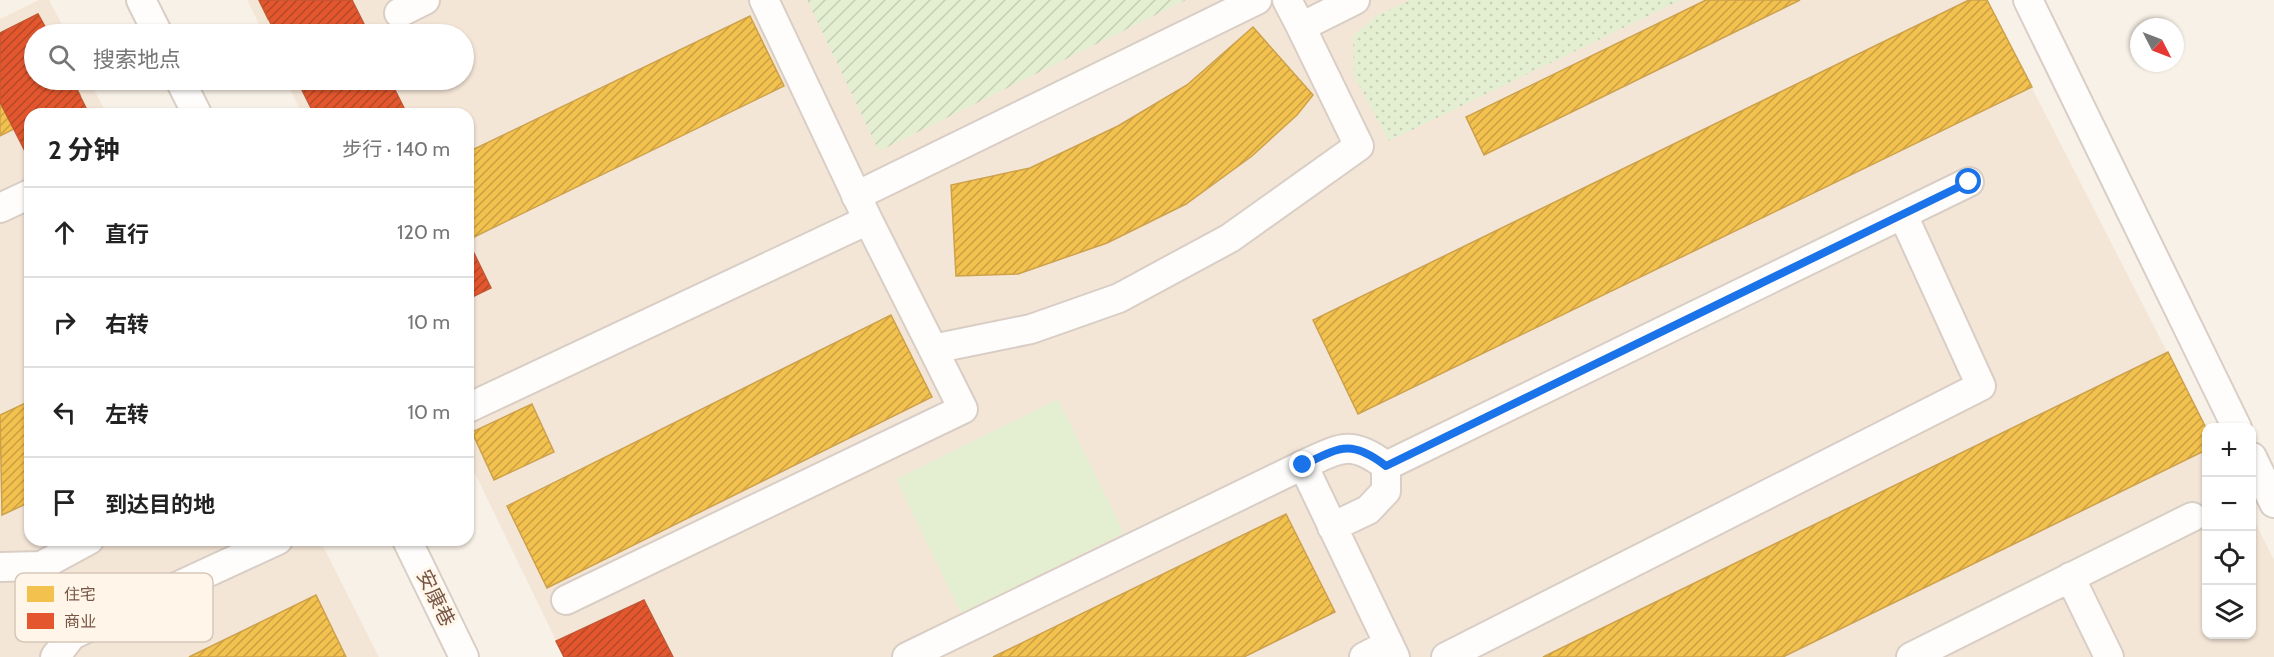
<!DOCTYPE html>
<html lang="zh">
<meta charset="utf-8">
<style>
body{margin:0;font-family:Cabin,"Noto Sans SC",sans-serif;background:#f2f2f2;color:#222}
.controls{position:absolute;right:18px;bottom:18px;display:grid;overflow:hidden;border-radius:12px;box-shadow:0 2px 4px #0004}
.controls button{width:54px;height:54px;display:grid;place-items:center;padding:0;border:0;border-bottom:2px solid #e0e0e0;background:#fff;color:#222;font:30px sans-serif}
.compass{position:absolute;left:2130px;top:18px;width:54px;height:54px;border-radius:50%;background:#fff;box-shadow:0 2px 4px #0004;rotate:132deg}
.stop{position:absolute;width:18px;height:18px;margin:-14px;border:4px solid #1a73e8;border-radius:50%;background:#fff}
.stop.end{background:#1a73e8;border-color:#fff;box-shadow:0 2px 6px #0008}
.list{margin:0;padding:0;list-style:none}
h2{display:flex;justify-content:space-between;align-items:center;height:78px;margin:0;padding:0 24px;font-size:26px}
h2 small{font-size:20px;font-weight:400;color:#767676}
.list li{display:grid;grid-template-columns:39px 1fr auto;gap:18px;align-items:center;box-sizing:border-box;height:90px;padding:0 24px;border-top:2px solid #e0e0e0}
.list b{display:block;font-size:22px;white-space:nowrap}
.list em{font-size:20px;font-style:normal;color:#767676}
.icon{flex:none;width:33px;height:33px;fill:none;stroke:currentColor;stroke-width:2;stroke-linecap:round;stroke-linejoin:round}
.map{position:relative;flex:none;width:2274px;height:657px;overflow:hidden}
.search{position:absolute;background:#fff;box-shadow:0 2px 4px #0004;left:24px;top:24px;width:450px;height:66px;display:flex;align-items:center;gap:15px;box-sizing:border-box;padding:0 21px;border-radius:33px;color:#767676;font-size:22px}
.panel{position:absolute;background:#fff;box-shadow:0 2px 4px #0004;left:24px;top:108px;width:450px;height:438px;border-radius:18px}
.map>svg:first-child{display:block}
</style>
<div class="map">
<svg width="2274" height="657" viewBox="0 0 2274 657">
<defs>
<pattern id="grass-dots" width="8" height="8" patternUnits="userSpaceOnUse" patternTransform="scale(1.5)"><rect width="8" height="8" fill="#e4eed1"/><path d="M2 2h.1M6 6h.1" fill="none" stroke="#c7ceb5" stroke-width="1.8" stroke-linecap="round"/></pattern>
<pattern id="garden-furrows" width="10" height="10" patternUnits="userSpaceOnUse" patternTransform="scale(1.5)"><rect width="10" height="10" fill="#e4eed1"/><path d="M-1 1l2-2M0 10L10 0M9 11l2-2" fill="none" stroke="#c7ceb5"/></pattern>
<pattern id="homes-hatch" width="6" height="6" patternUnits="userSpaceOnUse" patternTransform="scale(1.5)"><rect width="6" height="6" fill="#f2c14e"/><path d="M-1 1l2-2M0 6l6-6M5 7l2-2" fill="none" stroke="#c9a043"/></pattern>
<pattern id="shops-hatch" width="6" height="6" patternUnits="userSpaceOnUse" patternTransform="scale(1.5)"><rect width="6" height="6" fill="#e4572e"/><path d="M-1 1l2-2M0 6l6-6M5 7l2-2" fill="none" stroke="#b44828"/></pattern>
</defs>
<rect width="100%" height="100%" fill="#f8f1e7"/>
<path fill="#f4e6d7" d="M39 0H49L67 34H34V80H89L107 114H30V540H320L379 657H0V19Z
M247 0H1987L2206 428V634H2252V516L2274 560V657H564L468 459V114H302L286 80H464V34H264Z"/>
<path fill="url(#grass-dots)" d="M1410 0H1681L1389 141 1354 76 1353 36 1376 16Z"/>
<path fill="url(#garden-furrows)" d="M807 0H1186L879 151Z"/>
<path fill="#e4eed1" d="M1058 399 1124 533 961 613 896 479Z"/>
<path fill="url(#homes-hatch)" stroke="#cda14c" stroke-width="1.5" d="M259 0H305L268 19Z
M1706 0H1800L1484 155 1466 117Z
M1969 0H1987L2032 87 1358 414 1313 320Z
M38 14 49 34H34V80H72L80 95 43 114H30V121L0 136V33Z
M750 16 784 86 468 240V152Z
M1253 27 1313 95 1297 115 1252 156 1186 204 1107 243 1018 274 956 276 951 185 1030 168 1118 126 1187 85Z
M891 315 932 397 547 588 507 506Z
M2168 352 2206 428V450L1783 657H1543Z
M30 401V502L2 515 0 415Z
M532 404 554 452 494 480 472 432Z
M1286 514 1335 612 1244 657H993Z
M316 595 346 657H189Z"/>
<path fill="url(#shops-hatch)" stroke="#c35735" stroke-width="1.5" d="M259 0H352L369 34H276Z
M38 14 49 34H34V80H72L89 114H30V161L0 102V33Z
M297 80H390L407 114H314Z
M468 241 491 288 468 299Z
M644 600 673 657H564L556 641Z"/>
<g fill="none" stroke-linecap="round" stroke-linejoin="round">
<g stroke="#d9cec5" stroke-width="32">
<path id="street" d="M141 0 158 34
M1287 0 1301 27 1355 0
M2028 0 2237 428
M399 13 425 0
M180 80 197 114
M856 196 1257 0
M0 208 30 194
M868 220 933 349 1031 329 1119 298 1230 238 1359 146 1301 27
M468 408 868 220 764 0
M2252 457 2274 503
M1303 465C1340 448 1351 439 1386 466L1969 182
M1332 527 1368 510 1386 491V466
M407 540 464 657
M41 566 72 635
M0 567 41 566 89 540
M2070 577 2109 657
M566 600 963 409 933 349
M55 657 72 635 278 540
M907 657 1303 465 1395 657
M1364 657 1389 644
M1446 657 1981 386 1903 215
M1911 657 2192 517"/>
</g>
<use href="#street" stroke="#fefdfb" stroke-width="28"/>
</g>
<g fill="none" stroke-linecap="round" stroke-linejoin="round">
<path stroke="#1a73e8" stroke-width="8" d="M1303 465C1340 447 1351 439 1386 466L1969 182"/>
</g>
<g text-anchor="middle" stroke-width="6" stroke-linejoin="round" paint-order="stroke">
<g font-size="20" fill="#775646" stroke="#fff6e9">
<text transform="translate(436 598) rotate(64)" y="7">安康巷</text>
</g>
</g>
<rect x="15" y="573" width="198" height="69" rx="9" fill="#fff6e9" stroke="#d6c6b8" stroke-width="1.5"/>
<rect x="27" y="586" width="27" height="16" fill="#f2c14e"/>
<rect x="27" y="613" width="27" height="16" fill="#e4572e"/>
<g font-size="16" fill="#775646">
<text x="64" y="600">住宅</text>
<text x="64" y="627">商业</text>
</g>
</svg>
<div class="controls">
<button>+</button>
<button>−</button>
<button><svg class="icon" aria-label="locate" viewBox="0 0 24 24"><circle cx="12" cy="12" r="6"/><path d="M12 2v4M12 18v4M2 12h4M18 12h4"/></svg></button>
<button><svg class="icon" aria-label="layers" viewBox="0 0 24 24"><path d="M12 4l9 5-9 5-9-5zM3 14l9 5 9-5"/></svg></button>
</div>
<svg class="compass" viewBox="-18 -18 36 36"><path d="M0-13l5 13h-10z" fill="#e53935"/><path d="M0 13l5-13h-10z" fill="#767676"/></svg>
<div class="stop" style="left:1969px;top:182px"></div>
<div class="stop end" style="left:1303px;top:465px"></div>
<div class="search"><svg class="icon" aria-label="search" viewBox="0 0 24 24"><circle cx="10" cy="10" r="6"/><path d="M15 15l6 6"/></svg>搜索地点</div>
<section class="panel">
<h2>2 分钟<small>步行 · 140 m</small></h2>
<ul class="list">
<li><svg class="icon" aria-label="ahead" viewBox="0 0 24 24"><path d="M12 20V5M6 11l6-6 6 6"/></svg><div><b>直行</b></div><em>120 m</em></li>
<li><svg class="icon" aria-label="right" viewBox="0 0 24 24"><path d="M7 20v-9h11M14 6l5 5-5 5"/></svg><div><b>右转</b></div><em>10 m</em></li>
<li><svg class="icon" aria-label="left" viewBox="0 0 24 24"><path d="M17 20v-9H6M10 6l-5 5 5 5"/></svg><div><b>左转</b></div><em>10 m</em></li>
<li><svg class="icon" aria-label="arrive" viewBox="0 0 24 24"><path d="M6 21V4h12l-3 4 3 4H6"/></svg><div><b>到达目的地</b></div></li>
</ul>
</section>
</div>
